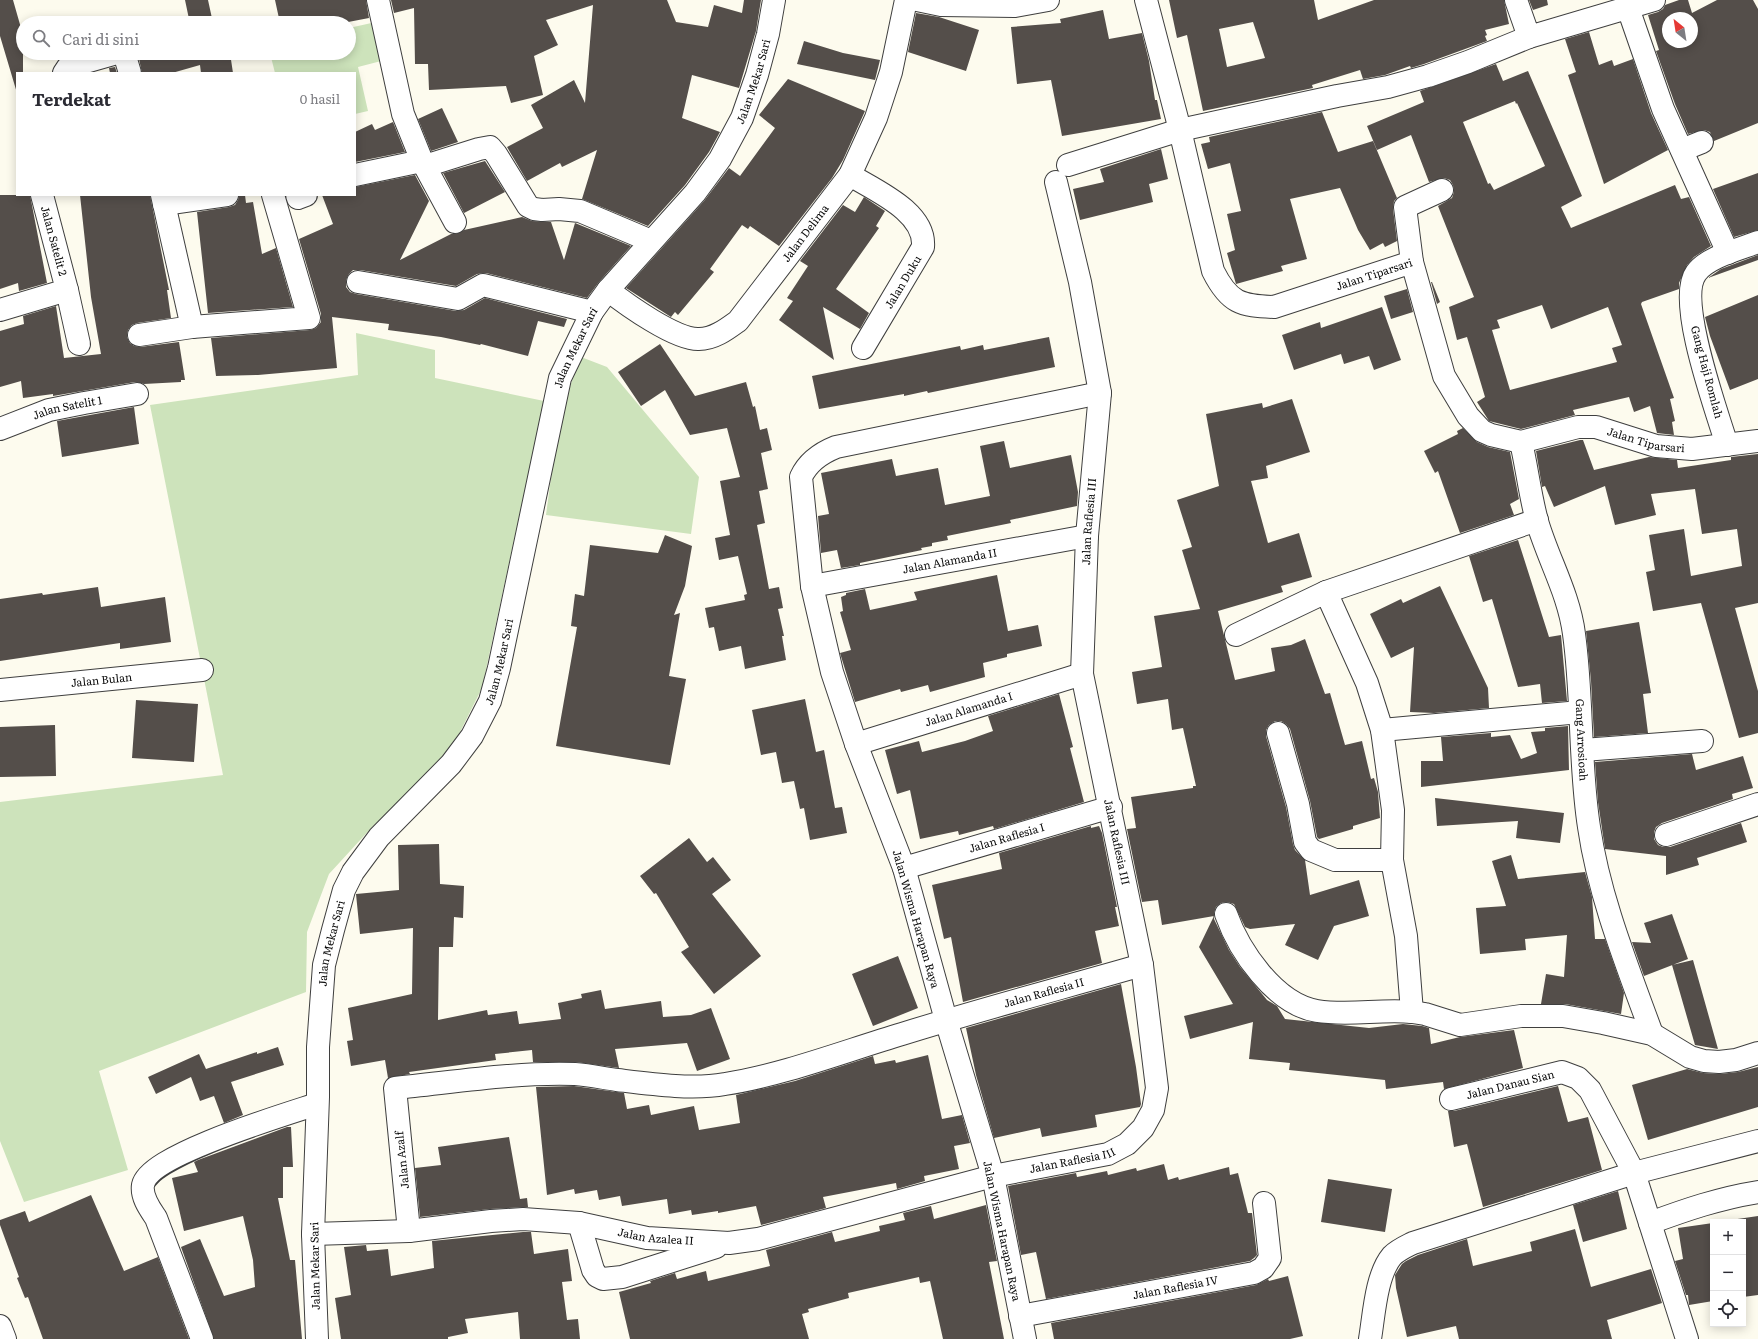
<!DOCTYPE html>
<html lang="id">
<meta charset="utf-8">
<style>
body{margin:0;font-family:Literata,serif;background:#f2f2f3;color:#2b2b33}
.controls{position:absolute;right:12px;bottom:12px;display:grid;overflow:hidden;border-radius:0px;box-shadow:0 2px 10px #0003}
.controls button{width:36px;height:36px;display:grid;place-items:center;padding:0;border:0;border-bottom:1px solid #e1e1e2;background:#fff;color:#2b2b33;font:20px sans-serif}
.compass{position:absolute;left:1662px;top:12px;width:36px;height:36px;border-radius:50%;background:#fff;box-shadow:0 2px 10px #0003;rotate:330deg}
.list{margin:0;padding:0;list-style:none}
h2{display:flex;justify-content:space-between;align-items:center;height:52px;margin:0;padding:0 16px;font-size:17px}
h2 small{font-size:13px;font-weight:400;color:#7c7c81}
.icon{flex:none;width:22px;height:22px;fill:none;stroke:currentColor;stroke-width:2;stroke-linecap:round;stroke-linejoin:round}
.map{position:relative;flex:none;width:1758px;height:1339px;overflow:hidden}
.search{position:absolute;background:#fff;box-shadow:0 2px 10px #0003;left:16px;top:16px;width:340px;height:44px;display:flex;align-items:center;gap:10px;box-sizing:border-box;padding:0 14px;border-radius:22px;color:#7c7c81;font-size:15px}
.panel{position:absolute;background:#fff;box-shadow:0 2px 10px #0003;left:16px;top:72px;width:340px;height:124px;border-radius:0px}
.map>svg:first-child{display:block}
</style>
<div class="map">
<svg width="1758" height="1339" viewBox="0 0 1758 1339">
<rect width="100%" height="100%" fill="#fdfbee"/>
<path fill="#cde3bb" d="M376 22 385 60 358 67 368 111 355 114V73H275L270 53H349V28Z
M356 333 435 350V378L544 401 482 688 456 740 416 788 373 826 329 874 307 932 306 992 99 1071 128 1170 24 1202 0 1141V802L223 775 150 405 358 375Z
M581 357 607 367 699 477 691 534 546 515 554 455 563 405Z"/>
<path fill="#544e4a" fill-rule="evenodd" d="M0 0H13L23 35V73H17V93L0 36Z
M185 0H208L213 23H186V20L189 19Z
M275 0H366L369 18 343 23H280Z
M391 0H414V5V0H667L676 22 708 27 714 5 742 13 744 0H761L756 31 739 88 692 75 682 118 720 132 709 152 685 185 648 226 582 199 597 150 562 167 560 163 527 181 507 147 543 128 531 105 574 80 585 103 593 5 546 20 558 45 534 56 543 95 511 103 506 86 429 90 428 64H415L414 8 394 13Z
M1169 0H1314L1318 20 1374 0H1504L1509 24 1485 30 1487 35 1485 36 1487 41 1424 64 1411 68 1410 66 1385 75 1363 79 1360 70 1312 85 1313 88 1203 111 1187 35 1177 38ZM1253 22 1265 58 1227 67 1219 29Z
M1529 0H1547L1548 5 1533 10Z
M1679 0H1688L1692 13 1717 0H1753L1758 9V123L1714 141 1710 132 1704 130 1688 134 1675 104 1656 51 1659 50 1648 15 1658 12 1663 9 1665 5ZM1668 18H1692V42H1668Z
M1103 10 1109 39 1142 33 1149 61 1155 100H1157L1161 119 1062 136 1051 80 1017 84 1011 27 1061 23 1060 19Z
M916 13 939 17 979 30 966 71 908 52Z
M1589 32 1599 65 1612 60 1614 66 1633 59 1651 113 1668 150 1604 184 1568 75 1576 72 1565 39Z
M804 41 843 53 880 60 875 80 797 64Z
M159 53H230L233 73H201L200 65 172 73H142L139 59Z
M1496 64 1503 81 1528 71 1582 196 1561 207 1571 228 1675 185 1681 199 1689 197 1711 246 1694 257 1687 265 1679 283V289L1642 302 1641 304 1674 398 1670 399 1675 421 1672 422 1674 435 1657 433 1650 406 1634 412 1629 397 1573 410 1575 415 1521 429 1489 421 1477 402 1485 397 1467 337 1457 340 1449 307 1474 297 1438 206 1452 198 1454 192 1453 185 1450 180 1444 178 1429 182 1411 135 1377 150 1367 126 1424 102 1420 91ZM1515 101 1516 104 1517 103 1545 166 1494 190 1490 183 1488 184 1463 122ZM1542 305 1551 329 1608 307 1622 345 1612 348 1617 362 1510 390 1492 330 1500 328 1497 320Z
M115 67 117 73H110L109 68Z
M788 79 865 111 843 160 832 178 779 246 750 226 748 229 742 225 710 269 714 272 678 315 675 312 671 317 626 288 704 201 729 168 740 176 775 128 759 115Z
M442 108 458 142 431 151 418 119Z
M1322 112 1338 152 1373 141 1397 198 1394 201 1393 209 1397 241 1385 247 1383 243 1370 250 1358 230 1340 188 1290 199 1307 259 1281 266 1283 271 1236 284 1227 253 1235 250 1227 214 1241 211 1230 163 1208 169 1201 144 1210 142 1209 137Z
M393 122 405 152 355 162V132L372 124 375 130Z
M1161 149 1168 179 1149 184 1153 202 1080 220 1073 189 1104 182 1100 169Z
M485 161 505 192 464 213 443 173Z
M1758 173V230L1734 237 1713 189Z
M415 175 429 201 400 260 451 234H455L464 230 522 217 532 221 551 222 564 260 575 223 631 246 599 282 587 298 486 273 477 274 456 286 360 270H353L349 274 346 280V287L350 292 356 294 456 311 464 310 485 298 567 319 564 327 538 321 528 356 481 344 480 345 441 337 388 330 389 324 332 317 337 368 258 375 216 376 211 338 310 330 316 328 321 322V314L299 239 333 224 322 195H355V187Z
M0 195H30L47 283 19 291 18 283 0 289Z
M80 195H150L169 290H167L171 318 137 323 132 325 128 330 127 337 130 343 134 346 140 347 179 342 185 380H181V382L144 384 135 382 53 396V394L23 398 21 381 0 387V331L24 324 23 316 56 306 64 358 101 354 91 297Z
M239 195H245L246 203 253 202 262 254 276 248 293 307 208 313 197 212 229 207 235 205 238 200Z
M864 197 885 211 876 226 879 228 836 289 869 313 860 329 823 307 834 360 779 320 793 301 787 298 808 266 800 261 843 205 855 212Z
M1758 255V260L1708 278 1721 269Z
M1431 282H1432L1440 302 1437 304Z
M1407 289 1413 312 1391 319 1384 296Z
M1758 295V379L1730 390 1710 336 1705 317Z
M1382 307 1401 360 1374 370 1369 356 1344 364 1341 354 1294 370 1282 335 1320 322 1321 328Z
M1049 337 1055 367 928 393 927 391 904 396V394L819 409 812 376 960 346 961 350 983 345 984 350Z
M660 344 695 396 746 382 753 407 755 406 760 430 767 428 772 450 761 453 768 489 759 491 765 523 757 525 769 589 779 587 783 608 778 609 784 636H782L786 660 745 669 741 646 719 651 714 627 709 628 705 608 745 600 744 595 747 594 738 556 719 560 715 538 730 535 720 481 740 477 727 428 690 435 665 390 641 406 618 372Z
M1292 399 1310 452 1266 466 1268 478 1251 481 1268 543 1299 533 1312 577 1281 586 1283 592 1218 611 1235 680 1275 671 1271 648 1291 645 1305 639 1325 694 1330 693 1345 745 1362 741 1371 779 1374 778 1378 792 1380 818 1353 826V829L1319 839 1317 837 1310 801 1290 729 1286 724 1281 721H1275L1269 725 1266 730V736L1286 807 1293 844 1295 850 1305 860 1310 895 1359 880 1369 916 1334 926 1318 960 1285 945 1295 924 1250 929 1245 927 1234 904 1227 902 1221 903 1216 907 1214 913V919L1229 950 1240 967 1267 1000 1277 1006 1285 1019 1369 1028 1403 1024 1422 1026 1429 1028 1431 1044 1460 1037 1514 1030 1523 1068 1444 1089 1443 1082 1386 1089 1385 1080 1289 1070 1290 1063 1249 1059 1253 1022 1190 1039 1184 1016 1233 1004 1199 947 1214 916 1162 925 1158 900 1142 902 1127 829 1136 828 1131 797 1193 788V786H1196L1183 728 1172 730 1168 699 1137 704 1132 672 1162 667 1154 616 1200 609 1182 550 1192 547 1177 500 1219 486 1206 414 1262 403 1263 408Z
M134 407 139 444 62 457 57 421Z
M1463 428 1477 442 1488 447 1510 452 1519 499 1510 504 1514 515 1460 533 1438 471 1435 473 1424 451 1458 434 1457 431Z
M1580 440H1583L1594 470 1649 457 1677 460 1678 468 1731 460V457L1758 454V603L1735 608 1758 691V733L1739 738 1701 603 1653 611 1646 572 1655 570 1649 535 1684 529 1691 576 1742 566 1737 529 1702 534 1695 489 1651 494 1656 515 1615 525 1605 486 1554 507 1545 486 1542 487 1536 451Z
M1004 441 1010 468 1071 455 1078 492 1077 506 1010 520 1011 523 947 536 948 540 932 543V546L921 548 922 550 860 563V565L841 568 837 550 821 553 818 516 829 514 821 473 892 459 896 476 938 468 945 505 990 496 980 446Z
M665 535 692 546 685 586 674 615 680 613 669 676 686 679 670 765 556 746 577 627 571 626 575 594 584 596 590 545 658 553Z
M1518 540 1549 637 1561 635 1567 701 1542 703 1540 684 1518 687 1492 599 1483 602 1469 556Z
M997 575 1008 631 1038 625 1042 646 1007 654V657L983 663 985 677 930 692 928 685 901 692 900 689 855 702 840 653 851 650 840 612 843 611 841 597 846 595V593L865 589 870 610 917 600 914 592Z
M1440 586 1488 688 1489 708 1434 713 1410 712 1414 647 1391 658 1370 614 1401 599 1403 603Z
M98 587 101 607 165 597 171 642 120 649V643L0 661V599L42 593 43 595Z
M1639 622 1651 693 1643 694 1648 733 1594 737 1591 681 1586 631Z
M1059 694 1073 747 1070 748 1084 802 994 829 993 826 959 835 958 831 920 839 910 790 897 794 885 750 919 741 922 752 965 741 993 731 988 716Z
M805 699 816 752 824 750 835 808 842 807 847 833 810 840 804 808 800 809 794 781 782 783 776 752 761 755 752 710Z
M136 700 198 704 194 762 132 758Z
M55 725 56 776 0 777V727Z
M1568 726 1569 770 1421 787V761H1443L1441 737 1491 733V737L1510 735 1521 759 1537 753 1531 732 1545 731V728Z
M1692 754 1696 770 1743 756 1753 788 1732 794 1733 799 1662 823 1656 827 1654 832V839L1658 845 1663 847H1670L1741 823 1747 842 1697 858 1699 865 1666 875V856L1605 849 1598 802 1595 762Z
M1435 798 1564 813 1560 843 1516 838 1518 821 1437 826Z
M1091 826V828L1099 826 1102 833 1117 907H1115L1119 926 1095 931 1102 963 963 1002 951 937 944 939 932 885 1002 869 999 853Z
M689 838 707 862 713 857 731 880 712 894 761 956 714 994 681 952 689 947 656 893 654 894 640 876Z
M439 844 440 884 464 886 463 918 454 917 453 947H439L438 1020 487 1010 488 1015 517 1011 519 1024 561 1019 558 1003 582 998 581 994 601 990 605 1009 661 1001 663 1017 691 1015 711 1008 730 1059 697 1071 687 1043 615 1049 619 1068 576 1062H533L532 1050 495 1054 496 1060 409 1072 410 1074 388 1078 385 1060 351 1066 347 1041 353 1040 348 1008 412 994 413 928 360 934 356 894 399 890 398 845Z
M1511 855 1518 879 1585 872 1592 897 1595 939H1605L1624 993 1621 1014 1565 1004H1541L1546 974 1564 977 1567 935 1525 939 1526 950 1480 954 1476 908 1506 906 1492 861Z
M1672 914 1688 959 1644 976 1632 942 1651 943 1644 923Z
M898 956 918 1008 873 1026 852 974Z
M1693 960 1718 1049 1695 1045 1672 965Z
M1121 984 1136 1067 1141 1104 1140 1107 1095 1115 1097 1127 1042 1137 1040 1128 994 1138 976 1075 966 1028Z
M278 1047 284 1065 231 1082 243 1115 224 1123 214 1096 200 1101 191 1077 156 1094 148 1077 199 1054 206 1069 257 1052V1054Z
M928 1055 942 1119 962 1115 970 1143 954 1146 959 1169 924 1176 925 1181 897 1189 896 1183 823 1197 826 1208 761 1225 756 1206 718 1213V1211L692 1215 691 1210 669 1214 667 1199 622 1206 620 1196 599 1200 597 1190 575 1194 574 1189 547 1195 536 1087 574 1086 624 1093 627 1109 649 1105 651 1115 694 1106 699 1130 740 1123 736 1095 795 1081 873 1056 875 1064 895 1060 896 1063Z
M1758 1067V1107L1648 1140 1632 1085 1687 1069 1703 1073 1720 1074 1738 1072Z
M1558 1086 1568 1122 1588 1117 1602 1170 1483 1207 1467 1144 1454 1147 1448 1111H1454Z
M287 1127H291L293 1167H283V1198H278L290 1260H295L302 1339H214L181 1247 200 1239 224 1296 255 1287 253 1260 243 1216 184 1231 172 1178 198 1172 194 1162 198 1160Z
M509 1137 520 1199 527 1198 528 1207 490 1209 420 1217 415 1168 441 1165 438 1147Z
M1164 1164 1168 1180 1178 1177 1179 1180 1229 1167 1230 1175 1238 1173 1248 1213H1252L1257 1255 1254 1258 1250 1261 1046 1299 1036 1252 1021 1255 1008 1186 1076 1173 1077 1177 1107 1171 1108 1175 1136 1168 1137 1171Z
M1328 1179 1392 1189 1385 1232 1321 1222Z
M1618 1191 1627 1229 1583 1242 1573 1205Z
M91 1195 124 1271 158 1257 189 1339H43L28 1297 25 1298 17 1278 19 1277 0 1225V1220L25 1211 29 1222Z
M986 1205 997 1261 989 1262 1004 1339H943L930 1281 920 1283 919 1277 848 1293 849 1298 808 1309 809 1312 802 1314 809 1339H630L619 1292 651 1283 650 1281 675 1273 677 1279 706 1271 708 1281 770 1266 766 1250 832 1232 835 1242 880 1231 879 1226 905 1220 903 1213 931 1206 934 1219Z
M1758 1216V1295L1743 1297V1222H1717Z
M1713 1223V1301L1689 1305 1688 1295H1686L1675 1261 1683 1259 1678 1228Z
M1575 1229 1591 1287 1651 1269 1662 1303 1607 1320 1612 1339H1459L1456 1326 1407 1337 1396 1288 1395 1275 1402 1264 1406 1261 1418 1255 1467 1239 1473 1266 1532 1251 1530 1242Z
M523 1232H531L534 1254 568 1249 572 1281 562 1282 567 1320 578 1319 580 1339H520L518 1312 465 1319 468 1333 448 1337V1339H341L335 1298 351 1295 344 1247 366 1245 367 1251 388 1249 391 1276 434 1268 432 1241Z
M1288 1276 1303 1336 1290 1339H1054L1051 1323 1256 1285 1268 1279 1269 1281Z"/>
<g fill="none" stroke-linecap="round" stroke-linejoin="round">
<g stroke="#3f3f3f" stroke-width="24">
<g id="minor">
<path d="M378 0 403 114 422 161 455 222"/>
<path d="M917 0 941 5 1015 6 1048 0"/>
<path id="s1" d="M1146 0 1180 130 1213 271C1229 303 1241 306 1274 307L1412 262 1444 376 1468 416 1482 431 1491 435 1521 442 1578 427H1596L1656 446 1692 449 1758 441"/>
<path d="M1516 0 1529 37 1654 0"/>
<path d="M1628 8 1663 109 1728 253"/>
<path d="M124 53 130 73"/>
<path d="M64 73 68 67 117 53"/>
<path d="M1682 150 1702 142"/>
<path d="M1068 165 1180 130 1337 96 1388 87 1428 76 1468 62 1529 37"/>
<path d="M425 166 479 149 490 147 496 154 528 206 534 209 542 210 559 209 580 211 651 241"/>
<path d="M355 175 422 161"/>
<path d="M850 175C876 191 926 212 923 247L863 348"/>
<path d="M162 195 192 327"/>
<path d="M297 195 298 198 306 195"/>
<path d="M164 204 227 195"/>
<path d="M1412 262 1405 207 1442 190"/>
<path d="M358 282 458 299 483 285 592 312"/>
<path d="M67 290 79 344"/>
<path id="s2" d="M608 290C627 305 676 340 699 339 714 339 727 329 738 321L850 175 876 118 891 72 906 0"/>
<path d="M0 310 67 290 42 195"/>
<path d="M139 335 192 327 309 318 273 195"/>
<path id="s3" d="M0 429 49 410 84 403 137 394"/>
<path id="s4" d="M1521 442C1527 468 1530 495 1537 521 1548 559 1569 594 1574 634 1583 698 1579 763 1589 827 1599 897 1628 968 1652 1034"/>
<path d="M1727 445C1717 412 1676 300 1696 273 1707 257 1740 249 1758 242"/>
<path id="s5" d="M812 586 1087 536"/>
<path d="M1326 592 1537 520"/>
<path d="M1236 635 1326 592 1367 683 1382 730 1393 810 1392 860 1406 936 1412 1012"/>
<path id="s6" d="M0 690 202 670"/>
<path d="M1382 730 1580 712"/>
<path d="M1278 733 1298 804 1305 842 1311 850 1335 860H1392"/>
<path id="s7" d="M856 744 1082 674"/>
<path d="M1583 750 1702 741"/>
<path d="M1666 835 1758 804"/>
<path id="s8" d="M904 868 1111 807"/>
<path d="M1226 914C1239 951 1275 1004 1317 1011 1348 1016 1381 1009 1412 1012L1425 1014 1460 1025 1521 1016H1563L1603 1023 1652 1034 1690 1057 1704 1061 1719 1062 1736 1060 1758 1053"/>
<path id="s9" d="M1451 1099 1562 1072 1578 1078 1590 1090 1634 1173 1687 1339"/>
<path d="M579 1223 593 1270 597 1276 603 1279 622 1277 716 1247"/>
<path d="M1650 1223C1685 1210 1720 1198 1758 1192"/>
<path id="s10" d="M409 1231 395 1088C455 1082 515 1072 575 1074 589 1075 603 1078 617 1080 650 1084 692 1090 725 1084 783 1075 845 1051 902 1034 982 1009 1062 988 1142 965"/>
<path id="s11" d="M313 1234 409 1231 491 1221 523 1219 579 1223 647 1238 729 1243 758 1239 993 1176 1108 1154 1127 1144 1143 1128 1153 1110 1157 1088 1142 965 1082 674 1087 536 1100 393 1080 282 1056 182"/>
<path id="s12" d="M1020 1316 1254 1273 1263 1268 1270 1258 1264 1203"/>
<path d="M202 1339 156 1218C150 1209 141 1197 143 1185 149 1155 287 1114 317 1104"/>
<path d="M1025 1339 993 1176 946 1020 904 868 856 744 832 672 812 586 801 477C808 462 821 453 836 447L1100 393"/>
<path d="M1370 1339C1374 1315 1376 1275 1392 1256 1398 1250 1405 1247 1413 1243L1634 1173 1758 1141"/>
</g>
</g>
<g stroke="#3f3f3f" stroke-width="24">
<g id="tertiary">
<path d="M0 1326 5 1339"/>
<path id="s13" d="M317 1339 313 1234 318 1097V1047L324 965 333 930 344 890 353 872 379 837 451 764 472 736 490 701 499 668 560 378 592 312 608 290 695 193 720 159 742 118 757 75 768 34 774 0"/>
</g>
</g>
<use href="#minor" stroke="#fff" stroke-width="22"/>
<use href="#tertiary" stroke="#fff" stroke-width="22"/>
</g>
<g text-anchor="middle" stroke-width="4" stroke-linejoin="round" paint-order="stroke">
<g font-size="11" fill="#0c0c0c" stroke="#fff">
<text dy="4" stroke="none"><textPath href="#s13" startOffset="1381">Jalan Mekar Sari</textPath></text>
<text dy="4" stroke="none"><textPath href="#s2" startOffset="259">Jalan Delima</textPath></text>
<text transform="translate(54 241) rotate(75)" y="4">Jalan Satelit 2</text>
<text dy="4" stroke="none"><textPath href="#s1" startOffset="461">Jalan Tiparsari</textPath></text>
<text transform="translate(903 282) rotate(-59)" y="4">Jalan Duku</text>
<text dy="4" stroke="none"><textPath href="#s13" startOffset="1057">Jalan Mekar Sari</textPath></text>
<text transform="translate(1707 372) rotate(75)" y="4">Gang Haji Romlah</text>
<text dy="4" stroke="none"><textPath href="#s3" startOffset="71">Jalan Satelit 1</textPath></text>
<text dy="4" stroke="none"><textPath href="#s1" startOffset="856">Jalan Tiparsari</textPath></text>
<text dy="4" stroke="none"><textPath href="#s11" startOffset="1469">Jalan Raflesia III</textPath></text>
<text dy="4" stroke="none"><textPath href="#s5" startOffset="140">Jalan Alamanda II</textPath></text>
<text dy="4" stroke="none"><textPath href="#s13" startOffset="733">Jalan Mekar Sari</textPath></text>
<text dy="4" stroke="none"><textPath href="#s6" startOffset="102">Jalan Bulan</textPath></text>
<text dy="4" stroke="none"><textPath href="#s7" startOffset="118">Jalan Alamanda I</textPath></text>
<text dy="4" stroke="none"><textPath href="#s4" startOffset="306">Gang Arrosioah</textPath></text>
<text dy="4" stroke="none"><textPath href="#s8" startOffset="107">Jalan Raflesia I</textPath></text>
<text transform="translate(1117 842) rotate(78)" y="4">Jalan Raflesia III</text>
<text transform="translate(916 919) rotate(74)" y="4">Jalan Wisma Harapan Raya</text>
<text dy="4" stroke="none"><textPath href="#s13" startOffset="397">Jalan Mekar Sari</textPath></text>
<text dy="4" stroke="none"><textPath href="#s10" startOffset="807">Jalan Raflesia II</textPath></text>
<text dy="4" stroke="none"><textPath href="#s9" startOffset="61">Jalan Danau Sian</textPath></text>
<text dy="4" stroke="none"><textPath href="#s11" startOffset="772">Jalan Raflesia III</textPath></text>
<text transform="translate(402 1160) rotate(-96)" y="4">Jalan Azalf</text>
<text transform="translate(1002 1231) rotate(78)" y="4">Jalan Wisma Harapan Raya</text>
<text dy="4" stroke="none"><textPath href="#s11" startOffset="345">Jalan Azalea II</textPath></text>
<text transform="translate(315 1266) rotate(-91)" y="4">Jalan Mekar Sari</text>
<text dy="4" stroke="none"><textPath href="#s12" startOffset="158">Jalan Raflesia IV</textPath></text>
</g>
</g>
</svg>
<div class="controls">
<button>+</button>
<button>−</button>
<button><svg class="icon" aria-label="locate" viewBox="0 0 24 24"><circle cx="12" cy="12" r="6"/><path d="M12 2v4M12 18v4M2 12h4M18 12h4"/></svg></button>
</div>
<svg class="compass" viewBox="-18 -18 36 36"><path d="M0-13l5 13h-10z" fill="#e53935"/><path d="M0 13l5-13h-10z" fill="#7c7c81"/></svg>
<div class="search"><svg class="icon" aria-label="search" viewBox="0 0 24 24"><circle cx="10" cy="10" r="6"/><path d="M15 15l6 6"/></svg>Cari di sini</div>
<section class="panel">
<h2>Terdekat<small>0 hasil</small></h2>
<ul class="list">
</ul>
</section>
</div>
